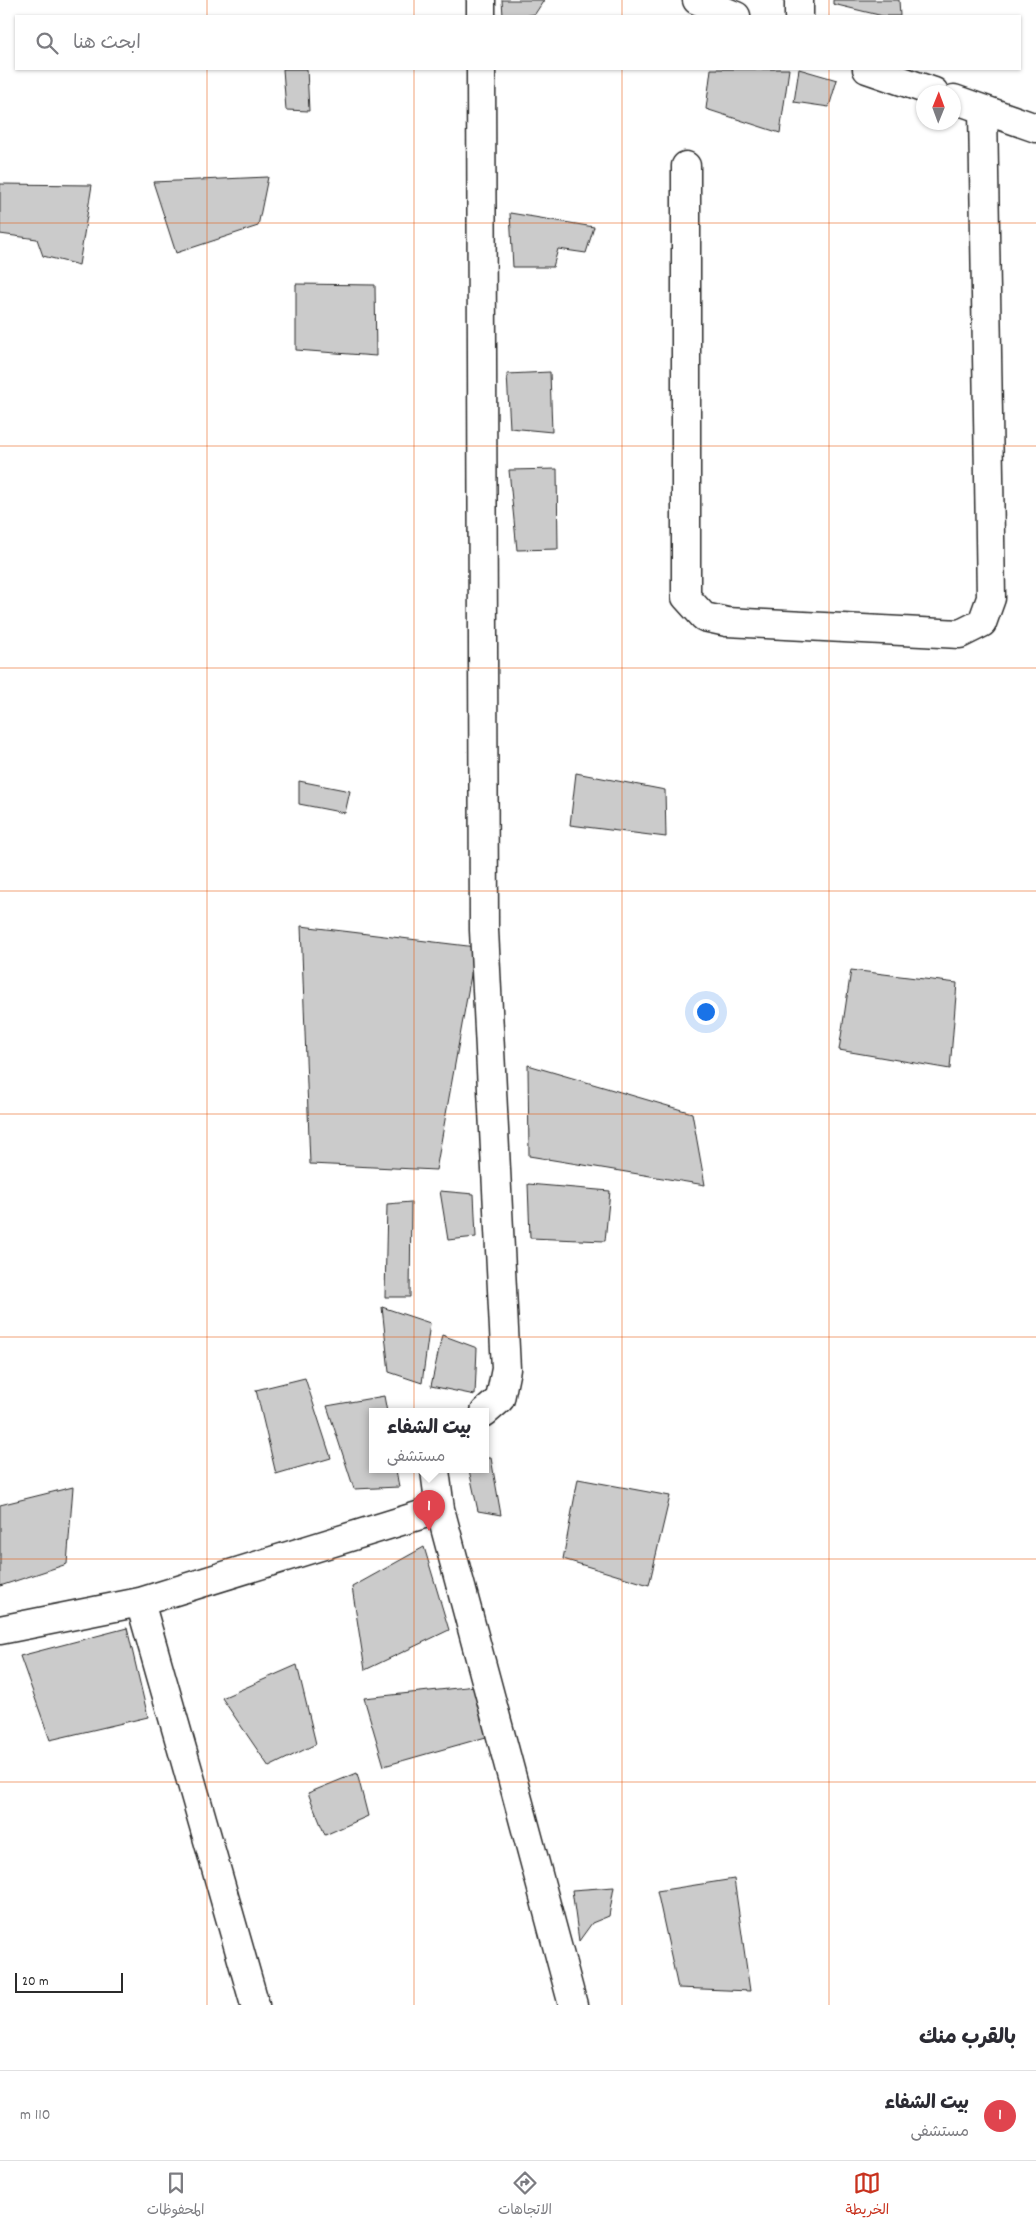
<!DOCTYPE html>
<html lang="ar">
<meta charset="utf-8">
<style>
body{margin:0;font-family:Dekko,"Playpen Sans Arabic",sans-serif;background:#f7f7f7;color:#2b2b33;direction:rtl}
.compass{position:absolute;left:916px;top:85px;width:45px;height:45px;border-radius:50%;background:#fff;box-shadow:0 1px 4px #0004;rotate:1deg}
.scale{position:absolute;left:15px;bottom:12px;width:108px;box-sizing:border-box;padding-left:5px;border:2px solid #2b2b2b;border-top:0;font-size:14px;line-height:18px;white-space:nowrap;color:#2b2b2b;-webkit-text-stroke:4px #fff;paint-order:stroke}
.you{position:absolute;left:705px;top:1011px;width:18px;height:18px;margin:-12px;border:4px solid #fff;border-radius:50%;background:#1a73e8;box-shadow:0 0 0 8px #1a73e833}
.badge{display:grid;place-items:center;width:32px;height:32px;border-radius:50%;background:#c8321e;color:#fff;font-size:16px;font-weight:700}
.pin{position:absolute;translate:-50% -41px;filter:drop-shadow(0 1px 2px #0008)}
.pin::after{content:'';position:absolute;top:26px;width:18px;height:15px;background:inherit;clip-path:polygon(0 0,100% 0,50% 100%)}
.popup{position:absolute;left:369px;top:1408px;width:120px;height:65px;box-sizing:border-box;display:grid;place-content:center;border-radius:0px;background:#fff;filter:drop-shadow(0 1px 4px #0005);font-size:16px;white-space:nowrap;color:#7c7c81}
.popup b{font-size:19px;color:#2b2b33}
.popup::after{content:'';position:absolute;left:50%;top:100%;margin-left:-10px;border:10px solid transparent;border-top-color:#fff}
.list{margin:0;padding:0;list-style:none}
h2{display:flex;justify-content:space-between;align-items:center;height:65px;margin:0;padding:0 20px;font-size:21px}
h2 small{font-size:16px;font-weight:400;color:#7c7c81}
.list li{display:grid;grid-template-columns:32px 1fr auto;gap:15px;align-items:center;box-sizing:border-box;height:90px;padding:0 20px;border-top:1px solid #e1e1e2}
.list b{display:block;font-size:19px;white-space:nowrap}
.list p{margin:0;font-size:16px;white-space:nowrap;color:#7c7c81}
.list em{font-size:16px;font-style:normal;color:#7c7c81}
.icon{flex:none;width:28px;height:28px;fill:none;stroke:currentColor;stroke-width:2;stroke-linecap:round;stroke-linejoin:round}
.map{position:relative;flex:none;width:1036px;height:2005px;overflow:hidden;direction:ltr}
.search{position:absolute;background:#fff;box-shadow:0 1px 4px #0004;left:15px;right:15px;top:15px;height:55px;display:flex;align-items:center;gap:12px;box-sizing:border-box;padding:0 18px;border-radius:0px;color:#7c7c81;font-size:19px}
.sheet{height:155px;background:#fff}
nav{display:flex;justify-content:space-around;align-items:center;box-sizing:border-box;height:70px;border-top:1px solid #e1e1e2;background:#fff;font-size:14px;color:#7c7c81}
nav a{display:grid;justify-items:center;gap:2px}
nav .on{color:#c8321e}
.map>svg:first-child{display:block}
</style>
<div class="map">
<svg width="1036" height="2005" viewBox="0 0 1036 2005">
<rect width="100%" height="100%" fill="#fff"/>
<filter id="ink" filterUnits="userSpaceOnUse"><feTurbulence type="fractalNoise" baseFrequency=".02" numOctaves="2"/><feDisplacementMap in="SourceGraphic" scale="10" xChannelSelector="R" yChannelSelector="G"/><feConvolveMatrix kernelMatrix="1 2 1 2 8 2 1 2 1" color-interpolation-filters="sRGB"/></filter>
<g filter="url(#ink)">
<path fill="#cbcbcb" stroke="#2b2b2b" d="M502 0H544L535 14 524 16H503Z
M833 0H899L900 16H883L833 4Z
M283 69H307L309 111 286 110Z
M711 69H789L780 133 706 109Z
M799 69 837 80 829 107 794 102Z
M268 177 258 226 176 253 153 182Z
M0 184 92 185 79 265 43 256 37 239 0 234Z
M510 213 594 227 586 253 558 249 553 267H513Z
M296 284 375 285 376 356 296 350Z
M550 372 552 432 510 428 507 374Z
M557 469 558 549 517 550 509 470Z
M576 773 665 790 666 837 570 825Z
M299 781 350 791 345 813 299 804Z
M301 926 476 947 436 1170 310 1164Z
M851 970 957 983 950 1069 839 1050Z
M528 1065 692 1113 705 1185 529 1156Z
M528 1184 610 1191 605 1241 530 1238Z
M440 1191 474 1194 476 1237 448 1240Z
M411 1202 410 1297H385L387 1204Z
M382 1307 430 1323 422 1383 389 1372Z
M442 1335 477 1348 475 1395 431 1386Z
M305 1378 331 1458 276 1474 256 1390Z
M384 1396 387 1412H373V1470H396L399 1487 354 1489 327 1406Z
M485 1458H491L501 1515 478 1511 469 1470H485Z
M578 1479 670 1496 649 1585 563 1559Z
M73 1487 67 1564 0 1586V1505Z
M424 1547 449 1630 365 1670 352 1587Z
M127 1628 148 1717 50 1740 20 1656Z
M297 1665 316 1744 269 1767 222 1698Z
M476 1686 486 1737 384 1766 364 1698Z
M357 1773 368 1816 325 1835 308 1793Z
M734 1879 750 1991 678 1988 657 1891Z
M614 1887 609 1916 592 1923 579 1941 572 1890Z"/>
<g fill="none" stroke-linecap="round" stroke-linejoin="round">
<g stroke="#2b2b2b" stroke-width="31">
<path id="street" d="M481 0V16
M697 0 736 16
M799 16V0
M481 69 484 930 506 1369 500 1399 485 1412
M867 69 934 92
M954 99 1036 128
M686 166V597L704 617 727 622 960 634 982 623 991 598 983 110
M435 1470 440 1509 573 2005
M140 1602 255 2005
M0 1630 140 1602 440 1509"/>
</g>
<use href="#street" stroke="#fff" stroke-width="28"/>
</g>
</g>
<path fill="none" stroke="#e8590c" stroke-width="1" stroke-opacity="0.55" d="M207 0V16M414 0V16M622 0V16M829 0V16M207 69V2005M414 69V2005M622 69V2005M829 69V2005M0 223H1036M0 446H1036M0 668H1036M0 891H1036M0 1114H1036M0 1337H1036M0 1559H1036M0 1782H1036"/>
</svg>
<svg class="compass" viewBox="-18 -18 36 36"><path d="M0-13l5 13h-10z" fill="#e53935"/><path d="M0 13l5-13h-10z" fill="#7c7c81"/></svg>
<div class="scale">20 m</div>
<div class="you"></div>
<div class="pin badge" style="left:429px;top:1531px;background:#e0444e">1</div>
<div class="popup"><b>بيت الشفاء</b>مستشفى</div>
<div class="search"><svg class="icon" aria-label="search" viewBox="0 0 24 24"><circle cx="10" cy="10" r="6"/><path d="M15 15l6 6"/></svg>ابحث هنا</div>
</div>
<section class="sheet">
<h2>بالقرب منك<small></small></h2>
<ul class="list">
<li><span class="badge" style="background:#e0444e">1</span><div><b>بيت الشفاء</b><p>مستشفى</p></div><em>110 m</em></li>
</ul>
</section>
<nav>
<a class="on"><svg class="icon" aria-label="map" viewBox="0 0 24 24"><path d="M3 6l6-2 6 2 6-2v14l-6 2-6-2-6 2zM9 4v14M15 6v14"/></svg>الخريطة</a>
<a><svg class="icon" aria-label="directions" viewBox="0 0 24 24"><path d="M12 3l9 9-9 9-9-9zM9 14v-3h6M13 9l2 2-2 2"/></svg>الاتجاهات</a>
<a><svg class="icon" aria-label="saved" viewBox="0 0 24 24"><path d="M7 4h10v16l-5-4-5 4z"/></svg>المحفوظات</a>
</nav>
